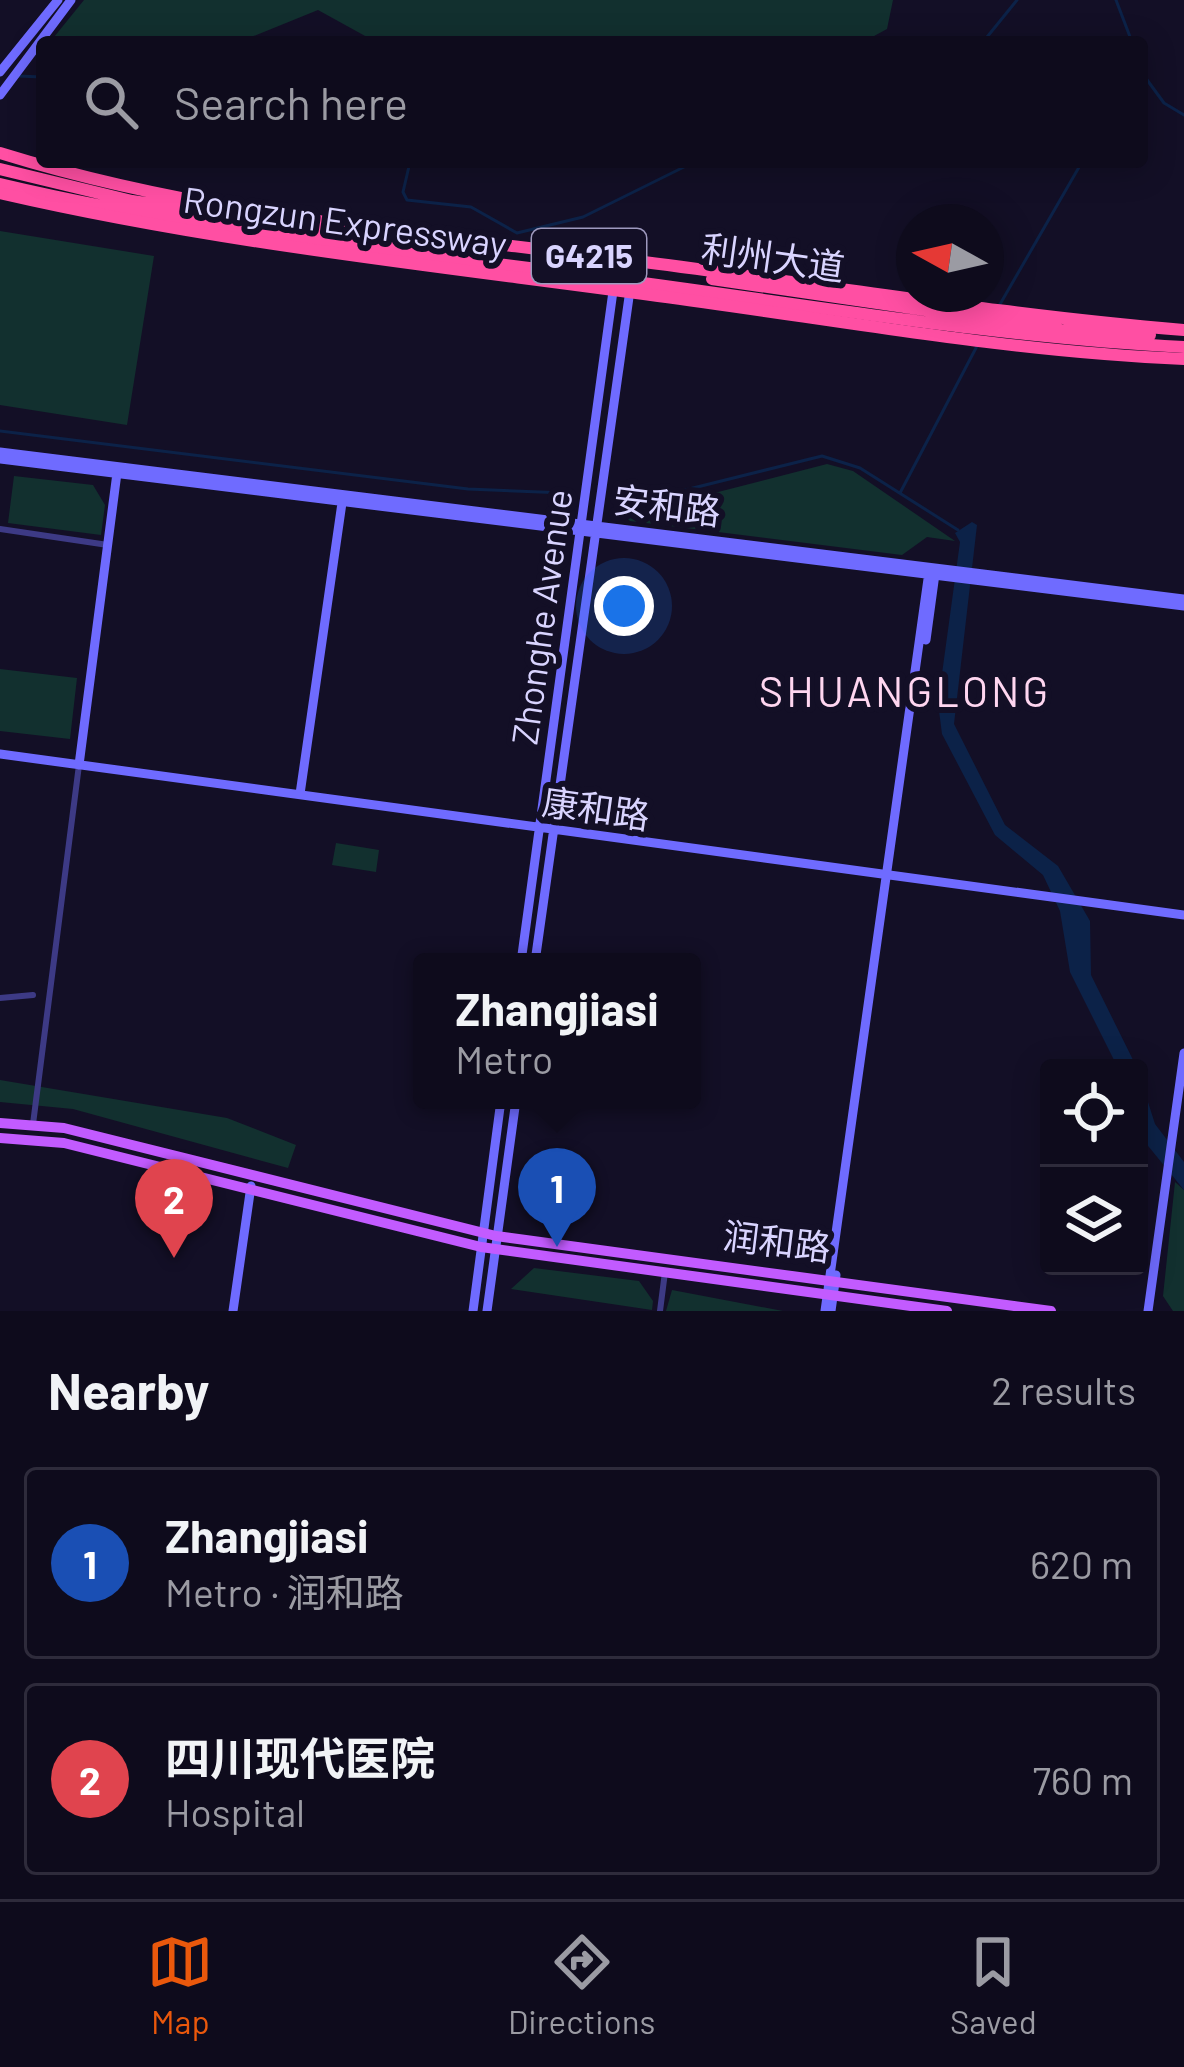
<!DOCTYPE html>
<meta charset="utf-8">
<style>
body{margin:0;font-family:Barlow,"Noto Sans SC",sans-serif;background:#1c1929;color:#f1f3f6}
.controls{position:absolute;right:36px;bottom:36px;display:grid;overflow:hidden;border-radius:12px;box-shadow:0 6px 30px #0003}
.controls button{width:108px;height:108px;display:grid;place-items:center;padding:0;border:0;border-bottom:3px solid #2e2b3b;background:#0e0b1c;color:#f1f3f6;font:60px sans-serif}
.compass{position:absolute;left:896px;top:204px;width:108px;height:108px;border-radius:50%;background:#0e0b1c;box-shadow:0 6px 30px #0003;rotate:278deg}
.you{position:absolute;left:624px;top:606px;width:42px;height:42px;margin:-30px;border:9px solid #fff;border-radius:50%;background:#1a73e8;box-shadow:0 0 0 18px #1a73e833}
.badge{display:grid;place-items:center;width:78px;height:78px;border-radius:50%;background:#ea580c;color:#fff;font-size:39px;font-weight:700}
.pin{position:absolute;translate:-50% -99px;filter:drop-shadow(0 3px 6px #0008)}
.pin::after{content:'';position:absolute;top:63px;width:42px;height:36px;background:inherit;clip-path:polygon(0 0,100% 0,50% 100%)}
.popup{position:absolute;left:413px;top:953px;width:288px;height:156px;box-sizing:border-box;display:grid;place-content:center;border-radius:12px;background:#0e0b1c;filter:drop-shadow(0 3px 9px #0005);font-size:39px;white-space:nowrap;color:#9b9ba3}
.popup b{font-size:45px;color:#f1f3f6}
.popup::after{content:'';position:absolute;left:50%;top:100%;margin-left:-24px;border:24px solid transparent;border-top-color:#0e0b1c}
.list{margin:0;padding:0;list-style:none}
h2{display:flex;justify-content:space-between;align-items:center;height:156px;margin:0;padding:0 48px;font-size:51px}
h2 small{font-size:39px;font-weight:400;color:#9b9ba3}
.list li{display:grid;grid-template-columns:78px 1fr auto;gap:36px;align-items:center;box-sizing:border-box;height:192px;margin:0 24px 24px;padding:0 24px;border:3px solid #2e2b3b;border-radius:12px}
.list b{display:block;font-size:45px;white-space:nowrap}
.list p{margin:0;font-size:39px;white-space:nowrap;color:#9b9ba3}
.list em{font-size:39px;font-style:normal;color:#9b9ba3}
.icon{flex:none;width:66px;height:66px;fill:none;stroke:currentColor;stroke-width:2;stroke-linecap:round;stroke-linejoin:round}
.map{position:relative;flex:none;width:1184px;height:1311px;overflow:hidden}
.search{position:absolute;background:#0e0b1c;box-shadow:0 6px 30px #0003;left:36px;right:36px;top:36px;height:132px;display:flex;align-items:center;gap:30px;box-sizing:border-box;padding:0 42px;border-radius:12px;color:#9b9ba3;font-size:45px}
.sheet{height:588px;background:#0e0b1c}
nav{display:flex;justify-content:space-around;align-items:center;box-sizing:border-box;height:168px;border-top:3px solid #2e2b3b;background:#0e0b1c;font-size:33px;color:#9b9ba3}
nav a{display:grid;justify-items:center;gap:6px}
nav .on{color:#ea580c}
.map>svg:first-child{display:block}
</style>
<div class="map">
<svg width="1184" height="1311" viewBox="0 0 1184 1311">
<rect width="100%" height="100%" fill="#130f26"/>
<path fill="#12302f" d="M84 0H893L887 29 863 42H376L318 10 239 42H50Z
M0 231 154 256 127 425 0 405Z
M827 464 853 471 955 541 927 537 902 555 630 521 616 508 683 501Z
M14 476 93 485 105 505 101 535 8 523Z
M0 669 77 678 70 739 0 731Z
M336 843 379 850 376 872 332 865Z
M0 1080 227 1118 296 1145 288 1168 73 1109 0 1102Z
M1175 1182 1184 1190V1311H1173L1163 1296Z
M534 1268 639 1281 653 1301 652 1310 511 1289Z
M672 1290 783 1311H666Z"/>
<path fill="#0c2248" d="M972 522 977 525 954 724 1005 825 1058 866 1090 921 1091 975 1137 1068H1118L1070 972 1060 911 1043 875 995 835 942 734 938 703 960 542 955 533Z
M1139 1074 1155 1124 1184 1162V1190L1140 1136Z"/>
<g fill="none" stroke-linecap="round" stroke-linejoin="round">
<path stroke="#0c2248" stroke-width="3" d="M1116 0 1132 42
M983 42 1017 0
M1142 73 1164 103 1184 115
M18 76 42 77
M410 162 403 192 407 200 471 207 517 233 583 217 692 163 720 162
M999 306 1082 162
M0 431 468 489 566 493
M900 493 977 346
M625 497 661 496 822 456 860 468 958 530"/>
<path stroke="#3d3a85" stroke-width="6" d="M0 529 108 545
M0 998 33 995
M33 1124 79 765
M660 1311 665 1272"/>
<path stroke="#6f6bff" stroke-width="9" d="M0 72 58 0
M0 95 71 0
M0 452 1184 599
M0 459 1184 606
M926 640 935 574
M0 754 1184 915
M79 765 117 473
M300 794 343 496
M521 962 614 284
M535 962 630 290
M233 1311 251 1186
M473 1311 501 1100
M487 1311 516 1100
M825 1311 929 572
M831 1311 836 1275
M1148 1311 1184 1053"/>
<path stroke="#c25bff" stroke-width="10" d="M0 1123 64 1128 496 1236 1051 1311
M0 1138 64 1143 481 1247 947 1311"/>
<path stroke="#ff4fa3" stroke-width="12" d="M0 153C209 218 428 234 644 262 824 285 1003 315 1184 330
M0 169 132 201 442 247
M0 184C202 232 408 251 613 279 804 304 992 337 1184 347
M712 279 1061 330 1150 335"/>
<path stroke="#ff4fa3" stroke-width="12" d="M0 193C216 243 439 266 658 296 833 319 1008 352 1184 359"/>
</g>
<g text-anchor="middle" stroke-width="12" stroke-linejoin="round" paint-order="stroke">
<rect fill="#130f26" stroke="#9e99be" stroke-width="3" x="532" y="229" width="114" height="54" rx="9"/>
<g font-size="33" font-weight="bold" fill="#d9d4ff">
<text x="589" y="268">G4215</text>
</g>
<g font-size="36" fill="#d9d4ff" stroke="#130f26">
<text transform="translate(345 222) rotate(8)" y="13">Rongzun Expressway</text>
<text transform="translate(773 258) rotate(8)" y="13">利州大道</text>
<text transform="translate(667 506) rotate(7)" y="13">安和路</text>
<text transform="translate(542 617) rotate(-82)" y="13">Zhonghe Avenue</text>
<text transform="translate(596 809) rotate(8)" y="13">康和路</text>
<text transform="translate(777 1242) rotate(7)" y="13">润和路</text>
</g>
<g font-size="42" letter-spacing="3" fill="#ffd6f0" stroke="#130f26">
<text x="905" y="707">SHUANGLONG</text>
</g>
</g>
</svg>
<div class="controls">
<button><svg class="icon" aria-label="locate" viewBox="0 0 24 24"><circle cx="12" cy="12" r="6"/><path d="M12 2v4M12 18v4M2 12h4M18 12h4"/></svg></button>
<button><svg class="icon" aria-label="layers" viewBox="0 0 24 24"><path d="M12 4l9 5-9 5-9-5zM3 14l9 5 9-5"/></svg></button>
</div>
<svg class="compass" viewBox="-18 -18 36 36"><path d="M0-13l5 13h-10z" fill="#e53935"/><path d="M0 13l5-13h-10z" fill="#9b9ba3"/></svg>
<div class="you"></div>
<div class="pin badge" style="left:557px;top:1247px;background:#1a4fb4">1</div>
<div class="popup"><b>Zhangjiasi</b>Metro</div>
<div class="pin badge" style="left:174px;top:1258px;background:#e0444e">2</div>
<div class="search"><svg class="icon" aria-label="search" viewBox="0 0 24 24"><circle cx="10" cy="10" r="6"/><path d="M15 15l6 6"/></svg>Search here</div>
</div>
<section class="sheet">
<h2>Nearby<small>2 results</small></h2>
<ul class="list">
<li><span class="badge" style="background:#1a4fb4">1</span><div><b>Zhangjiasi</b><p>Metro · 润和路</p></div><em>620 m</em></li>
<li><span class="badge" style="background:#e0444e">2</span><div><b>四川现代医院</b><p>Hospital</p></div><em>760 m</em></li>
</ul>
</section>
<nav>
<a class="on"><svg class="icon" aria-label="map" viewBox="0 0 24 24"><path d="M3 6l6-2 6 2 6-2v14l-6 2-6-2-6 2zM9 4v14M15 6v14"/></svg>Map</a>
<a><svg class="icon" aria-label="directions" viewBox="0 0 24 24"><path d="M12 3l9 9-9 9-9-9zM9 14v-3h6M13 9l2 2-2 2"/></svg>Directions</a>
<a><svg class="icon" aria-label="saved" viewBox="0 0 24 24"><path d="M7 4h10v16l-5-4-5 4z"/></svg>Saved</a>
</nav>
